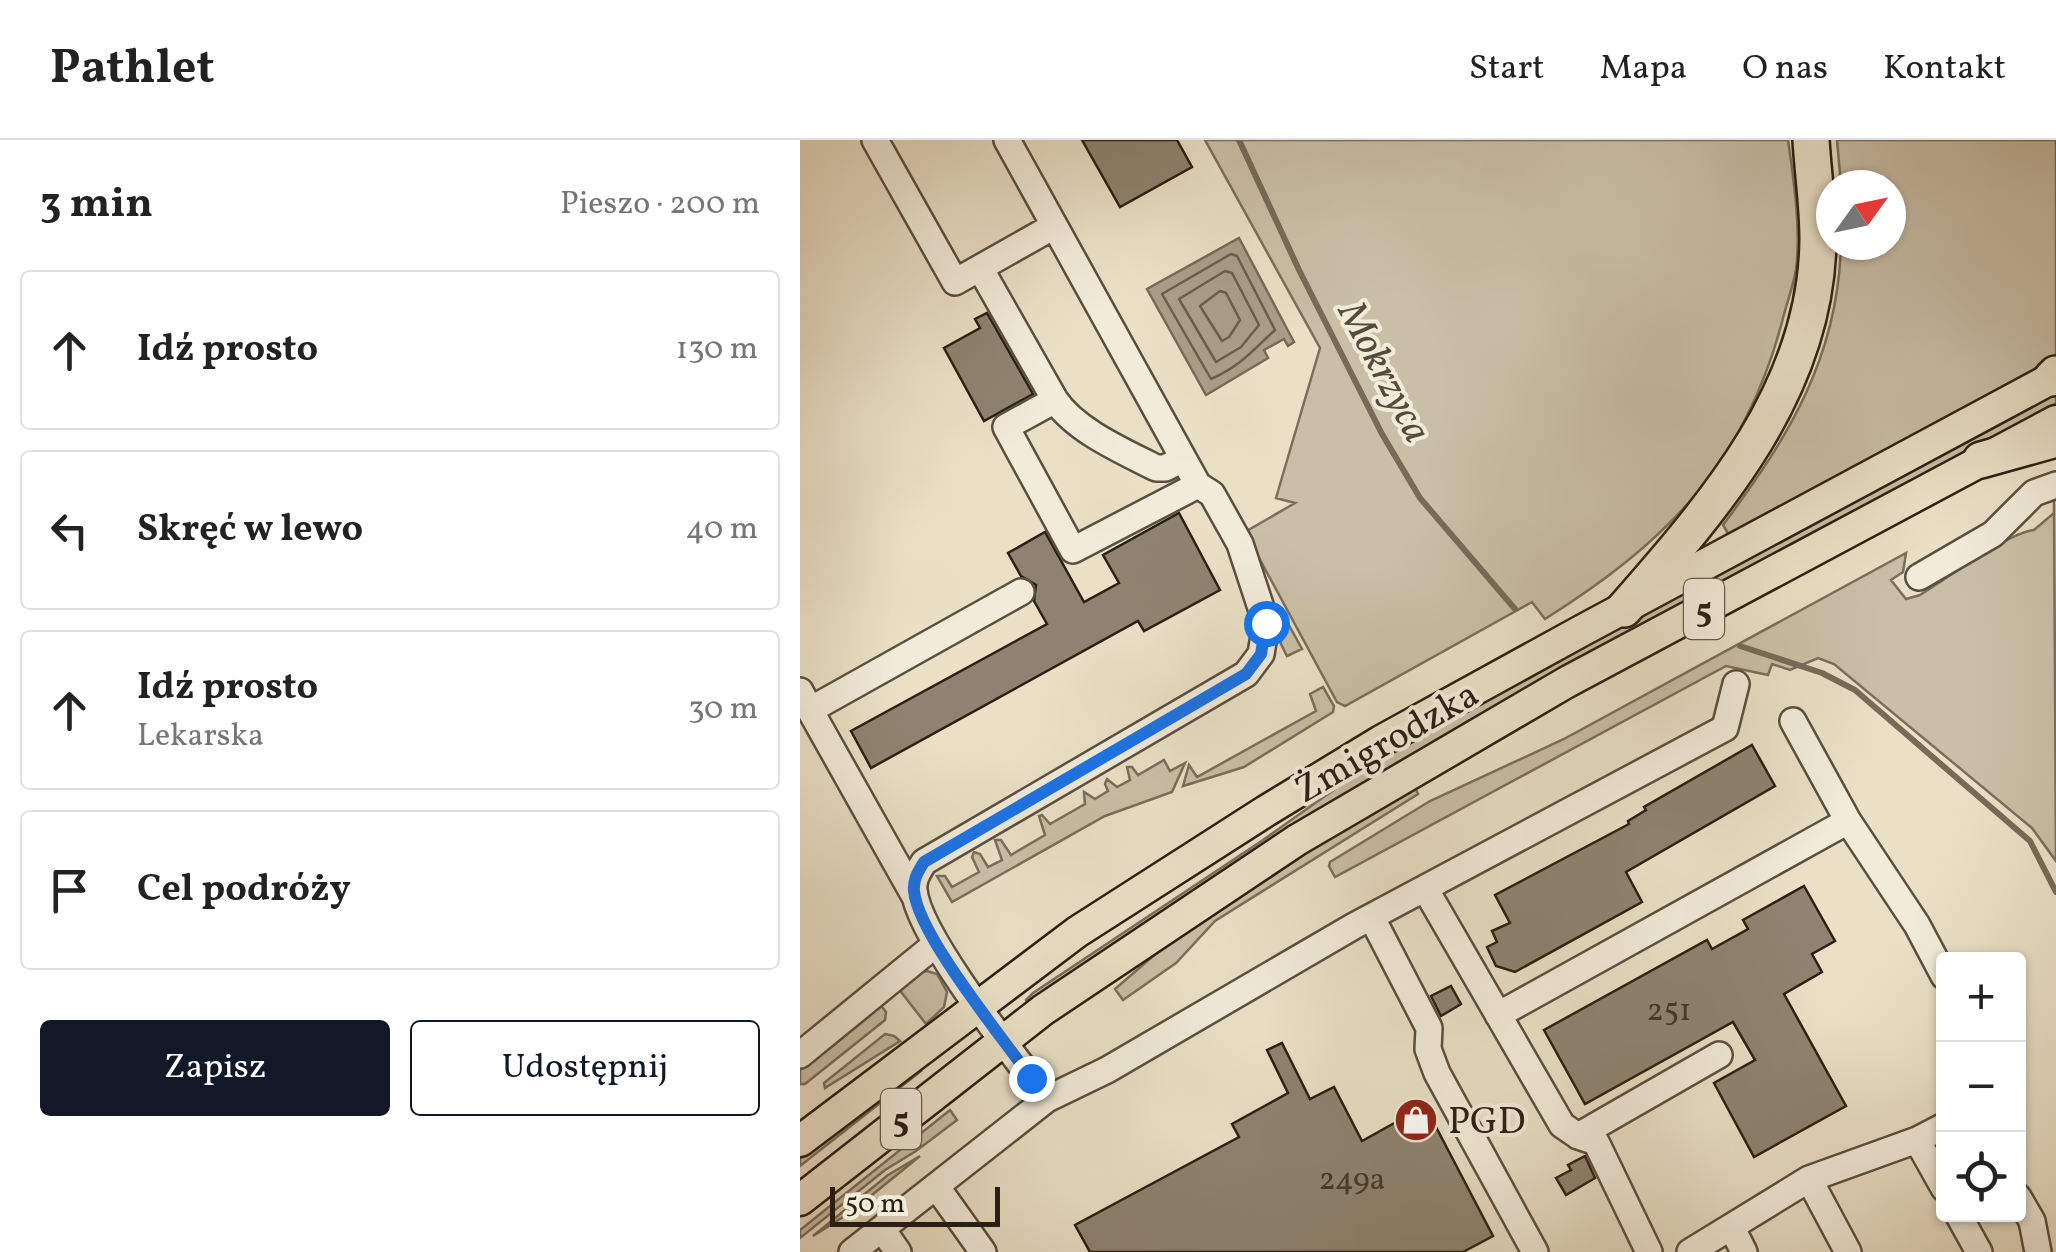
<!DOCTYPE html>
<html lang="pl">
<meta charset="utf-8">
<style>
body{margin:0;font-family:Vollkorn,serif;background:#f2f2f2;color:#222}
.controls{position:absolute;right:30px;bottom:30px;display:grid;overflow:hidden;border-radius:10px;box-shadow:0 2px 8px #0004}
.controls button{width:90px;height:90px;display:grid;place-items:center;padding:0;border:0;border-bottom:2px solid #e0e0e0;background:#fff;color:#222;font:50px sans-serif}
.compass{position:absolute;left:1016px;top:30px;width:90px;height:90px;border-radius:50%;background:#fff;box-shadow:0 2px 8px #0004;rotate:57deg}
.scale{position:absolute;left:30px;bottom:25px;width:170px;box-sizing:border-box;padding-left:10px;border:5px solid #2a1f12;border-top:0;font-size:28px;line-height:35px;white-space:nowrap;color:#2a1f12;-webkit-text-stroke:8px #f1ebda;paint-order:stroke}
.stop{position:absolute;width:30px;height:30px;margin:-22px;border:8px solid #1a73e8;border-radius:50%;background:#fff}
.stop.end{background:#1a73e8;border-color:#fff;box-shadow:0 2px 10px #0008}
.list{margin:0;padding:0;list-style:none}
h2{display:flex;justify-content:space-between;align-items:center;height:130px;margin:0;padding:0 40px;font-size:42px}
h2 small{font-size:32px;font-weight:400;color:#767676}
.list li{display:grid;grid-template-columns:65px 1fr auto;gap:30px;align-items:center;box-sizing:border-box;height:160px;margin:0 20px 20px;padding:0 20px;border:2px solid #e0e0e0;border-radius:10px}
.list b{display:block;font-size:38px;white-space:nowrap}
.list p{margin:0;font-size:32px;white-space:nowrap;color:#767676}
.list em{font-size:32px;font-style:normal;color:#767676}
.actions{display:flex;gap:20px;padding:30px 40px}
.actions a{flex:1;padding:22px 0;border:2px solid #111827;border-radius:10px;text-align:center;font-size:35px;color:#111827}
.actions .main{background:#111827;color:#fff}
.icon{flex:none;width:55px;height:55px;fill:none;stroke:currentColor;stroke-width:2;stroke-linecap:round;stroke-linejoin:round}
.map{position:relative;flex:none;width:1256px;height:1112px;overflow:hidden}
header{display:flex;align-items:center;gap:60px;box-sizing:border-box;height:140px;padding:0 50px;background:#fff;border-bottom:2px solid #e0e0e0}
header strong{font-size:48px}
nav{display:flex;gap:55px;margin-inline-start:auto;font-size:35px}
main{display:flex}
aside{flex:1;background:#fff}
.map>svg:first-child{display:block}
</style>
<header>
<strong>Pathlet</strong>
<nav><a>Start</a><a>Mapa</a><a>O nas</a><a>Kontakt</a></nav>
</header>
<main>
<aside>
<h2>3 min<small>Pieszo · 200 m</small></h2>
<ul class="list">
<li><svg class="icon" aria-label="ahead" viewBox="0 0 24 24"><path d="M12 20V5M6 11l6-6 6 6"/></svg><div><b>Idź prosto</b></div><em>130 m</em></li>
<li><svg class="icon" aria-label="left" viewBox="0 0 24 24"><path d="M17 20v-9H6M10 6l-5 5 5 5"/></svg><div><b>Skręć w lewo</b></div><em>40 m</em></li>
<li><svg class="icon" aria-label="ahead" viewBox="0 0 24 24"><path d="M12 20V5M6 11l6-6 6 6"/></svg><div><b>Idź prosto</b><p>Lekarska</p></div><em>30 m</em></li>
<li><svg class="icon" aria-label="arrive" viewBox="0 0 24 24"><path d="M6 21V4h12l-3 4 3 4H6"/></svg><div><b>Cel podróży</b></div></li>
</ul>
<div class="actions"><a class="main">Zapisz</a><a>Udostępnij</a></div>
</aside>
<div class="map">
<svg width="1256" height="1112" viewBox="0 0 1256 1112">
<rect width="100%" height="100%" fill="#e9e0c6"/>
<filter id="stains"><feTurbulence type="fractalNoise" baseFrequency=".002" numOctaves="4"/><feColorMatrix values="0 0 0 0 .2 0 0 0 0 .09 0 0 0 0 .02 0 0 0 .5 -.17"/></filter>
<radialGradient id="worn" r=".72"><stop offset=".6" stop-color="#630" stop-opacity="0"/><stop offset="1" stop-color="#630" stop-opacity=".3"/></radialGradient>
<path fill="#c9bfa7" stroke="#7a6f5c" stroke-width="2.5" d="M405 0H988C994 41 1001 88 996 130 993 147 986 165 982 182 944 325 867 402 745 479L732 462 545 566 537 562 445 392 495 363 476 358 520 208Z
M1037 0H1256V217L930 397 923 385C988 298 1038 218 1041 105H1091V45H1041Z
M1256 253V264L668 581 442 718 228 863 226 860 233 853 463 700 562 630 837 477Z
M1254 361 1256 721 1232 688 1034 524 1018 518 990 530 972 524 968 535 926 526 535 737 529 726 530 722 630 661 764 599 1106 413 1103 432 1091 440 1106 459 1120 455C1145 440 1209 392 1234 390L1254 373Z
M479 467 502 509 487 516 481 504Z
M523 547 534 566 533 572 444 627 383 646 389 625 397 637 516 571 510 554Z
M364 620 370 631 385 623 372 652 305 676 152 762 137 736H145L152 747 179 732 172 717 174 712 180 714 188 727 202 720 195 700H201L211 715 245 695 239 676 242 675 250 684 285 664 284 652 295 659 308 651 305 644 307 639 317 647 330 640 327 627H332L338 635Z
M614 645 618 654 415 781 376 823 323 860 315 849 381 792Z
M127 831 137 834 147 852 144 867 126 884 98 848 117 833Z
M79 863 86 872 85 880 5 944H0V930Z
M85 894 94 896 100 901 25 948 24 943Z
M116 925 121 931 0 1026V1017Z
M150 970 157 980 116 1011 85 1030 0 1098V1090Z
M120 1016 51 1072 13 1096 88 1035Z"/>
<path fill="#a89e89" stroke="#766b59" stroke-width="2.5" d="M439 98 494 202 488 206 484 199 464 210 468 218 406 255 347 149Z"/>
<g fill="none" stroke-linecap="round" stroke-linejoin="round">
<path stroke="#695e4e" stroke-width="2.5" d="M431 114 437 116 475 190C453 210 441 226 411 239L362 154Z
M425 131 432 133 459 185 441 207 416 222 379 159Z
M420 151 426 153 440 180 429 197 422 201 400 166Z"/>
<path stroke="#766b59" stroke-width="6" d="M439 0 499 130 582 294 620 358 715 469
M940 506 1022 533 1055 550 1230 701 1256 752"/>
</g>
<path fill="#8d8370" stroke="#2a1f12" stroke-width="2.5" d="M282 0H377L392 27 320 67Z
M187 173 233 254 184 281 144 208 180 188 175 179Z
M379 373 420 450 344 491 338 481 71 628 51 591 247 484 234 461 236 445 221 436 208 413 245 392 284 462 319 443 303 415Z
M952 605 975 646 826 732 842 762 715 832 696 826 687 807 697 802 692 791 710 783 695 755 829 684 828 681 846 670 844 667Z
M1004 746 1035 801 1012 814 1022 832 984 854 1046 966 954 1017 914 943 955 920 933 882 785 964 744 890 907 800 912 809 948 789 943 780Z
M651 846 661 864 641 876 631 856Z
M482 903 510 959 534 947 562 1001 625 966 693 1096 663 1112H290L275 1085 439 997 432 984 488 953 467 910Z
M785 1016 795 1038 766 1055 756 1038 771 1030 768 1025Z"/>
<g fill="none" stroke-linecap="round" stroke-linejoin="round">
<g stroke="#5a4f3f" stroke-width="30">
<path id="minor" d="M75 0 155 142 254 86
M207 0 398 345 412 354 440 404 466 483 461 514 446 534 124 722C118 732 113 739 114 750 118 796 216 918 247 959
M180 128 255 260 206 287 273 410 398 345
M255 260C276 291 323 311 356 328H365L383 319
M1119 437 1193 394 1234 353 1256 345
M0 551 10 570 221 452
M10 570 114 755
M993 581 1048 681 1117 785 1144 836
M626 750 762 985 778 996 796 1002 849 1112
M572 778 629 888 628 909 637 933 735 1112
M698 875 1048 681
M0 915 136 804
M778 996 919 915
M1117 1000 1144 1048
M1009 1039 1048 1112
M136 1046 183 1112
M1218 1057 1232 1081 1238 1112
M1158 1074 1179 1112
M932 1088 944 1112
M82 1089 98 1112
M52 1112 247 959 307 930 554 786 925 588 936 544
M890 1112 1009 1039 1117 1000 1144 986"/>
</g>
<g stroke="#2a1f12" stroke-width="35">
<path id="major" d="M0 1001 277 792 466 671 581 601 783 490 1256 236
M0 1060 243 870 497 700 767 542 1256 281"/>
</g>
<g stroke="#2a1f12" stroke-width="40">
<path id="highway" d="M1252 238 1256 234
M1181 320 1256 299
M824 469C917 363 1017 248 1018 99 1018 66 1013 33 1011 0"/>
</g>
<use href="#minor" stroke="#f1ebda" stroke-width="25"/>
<use href="#major" stroke="#e9e0c6" stroke-width="30"/>
<use href="#highway" stroke="#e9e0c6" stroke-width="35"/>
</g>
<g fill="none" stroke-linecap="round" stroke-linejoin="round">
<path stroke="#1a73e8" stroke-width="12" d="M231 938C203 898 118 795 114 751 113 739 118 732 124 722L446 534 461 514 466 483"/>
</g>
<defs>
<g id="shop-disc" transform="scale(2.25)"><circle r="9.5" fill="#8f2418" stroke="#f1ebda"/><path d="M-5-2.5h2.3a2.7 3.5 0 0 1 5.4 0H5L5.5 6h-11ZM-1.5-2.5h3a1.5 2.3 0 0 0-3 0Z" fill="#fff"/></g>
</defs>
<g fill-rule="evenodd">
<use href="#shop-disc" x="616" y="980"/>
</g>
<g text-anchor="middle" stroke-width="8" stroke-linejoin="round" paint-order="stroke">
<g font-size="32" fill="#43382a">
<text x="869" y="880">251</text>
<text x="552" y="1049">249a</text>
</g>
<g fill="#f1ebda" stroke="#665c4e" stroke-width="2.5">
<rect x="884" y="439" width="40" height="60" rx="8"/>
<rect x="81" y="949" width="40" height="60" rx="8"/>
</g>
<g font-size="35" font-weight="bold" fill="#2a1f12">
<text x="904" y="481">5</text>
<text x="101" y="991">5</text>
</g>
<g font-size="38" fill="#2a1f12" stroke="#f1ebda">
<text transform="translate(586 601) rotate(-30)" y="13">Żmigrodzka</text>
</g>
<g font-size="38" fill="#2a1f12" stroke="#f1ebda" text-anchor="start">
<text x="648" y="993">PGD</text>
</g>
<g font-size="40" font-style="italic" fill="#564b3c" stroke="#f1ebda">
<text transform="translate(586 231) rotate(62)" y="14">Mokrzyca</text>
</g>
</g>
<rect width="100%" height="100%" filter="url(#stains)"/>
<rect width="100%" height="100%" fill="url(#worn)"/>
</svg>
<div class="controls">
<button>+</button>
<button>−</button>
<button><svg class="icon" aria-label="locate" viewBox="0 0 24 24"><circle cx="12" cy="12" r="6"/><path d="M12 2v4M12 18v4M2 12h4M18 12h4"/></svg></button>
</div>
<svg class="compass" viewBox="-18 -18 36 36"><path d="M0-13l5 13h-10z" fill="#e53935"/><path d="M0 13l5-13h-10z" fill="#767676"/></svg>
<div class="scale">50 m</div>
<div class="stop" style="left:466px;top:483px"></div>
<div class="stop end" style="left:231px;top:938px"></div>
</div>
</main>
